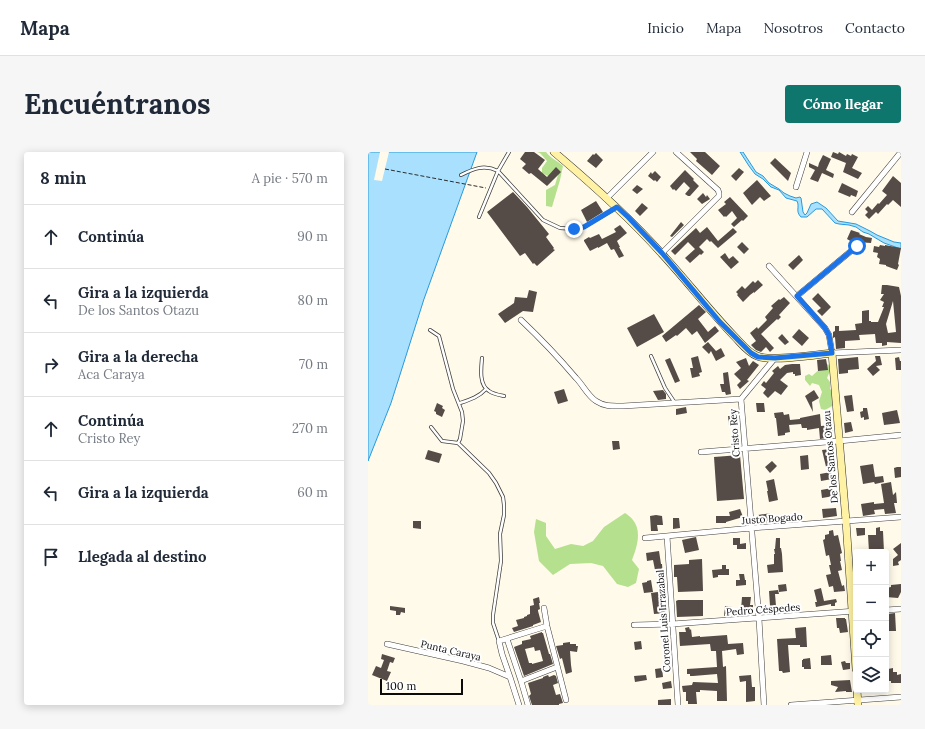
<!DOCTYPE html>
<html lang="es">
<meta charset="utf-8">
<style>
body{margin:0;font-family:Lora,serif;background:#f6f6f7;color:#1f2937}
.controls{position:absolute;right:12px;bottom:12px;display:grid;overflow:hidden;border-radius:4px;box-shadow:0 2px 10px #0003}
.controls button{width:36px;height:36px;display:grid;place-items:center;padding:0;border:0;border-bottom:1px solid #e0e1e3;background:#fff;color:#1f2937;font:20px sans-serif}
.scale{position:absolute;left:12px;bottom:10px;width:83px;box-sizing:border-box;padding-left:4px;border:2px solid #0b0b0b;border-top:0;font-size:11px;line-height:14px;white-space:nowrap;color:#0b0b0b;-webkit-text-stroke:3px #fff;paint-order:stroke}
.stop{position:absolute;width:12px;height:12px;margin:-9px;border:3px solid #1a73e8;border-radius:50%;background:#fff}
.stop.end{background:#1a73e8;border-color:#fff;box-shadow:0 1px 4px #0008}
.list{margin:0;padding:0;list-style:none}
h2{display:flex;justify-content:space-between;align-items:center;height:52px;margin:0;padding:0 16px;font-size:17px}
h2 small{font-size:13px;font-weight:400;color:#747a83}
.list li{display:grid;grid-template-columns:26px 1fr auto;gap:12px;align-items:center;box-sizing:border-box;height:64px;padding:0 16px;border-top:1px solid #e0e1e3}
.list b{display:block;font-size:15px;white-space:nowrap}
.list p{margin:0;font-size:13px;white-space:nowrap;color:#747a83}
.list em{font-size:13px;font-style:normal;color:#747a83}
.icon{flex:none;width:22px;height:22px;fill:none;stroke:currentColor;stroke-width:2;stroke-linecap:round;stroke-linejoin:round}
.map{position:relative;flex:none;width:533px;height:553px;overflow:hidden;border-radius:4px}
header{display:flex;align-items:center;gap:24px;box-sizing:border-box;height:56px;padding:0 20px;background:#fff;border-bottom:1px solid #e0e1e3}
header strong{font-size:19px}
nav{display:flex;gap:22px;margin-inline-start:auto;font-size:14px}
.intro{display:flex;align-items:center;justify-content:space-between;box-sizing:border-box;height:96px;padding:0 24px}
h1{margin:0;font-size:28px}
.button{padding:10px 18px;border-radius:4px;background:#0f766e;color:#fff;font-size:14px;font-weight:700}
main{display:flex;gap:24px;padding:0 24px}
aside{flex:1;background:#fff;border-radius:4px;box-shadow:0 2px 10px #0003}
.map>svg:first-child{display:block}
</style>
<header>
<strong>Mapa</strong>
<nav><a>Inicio</a><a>Mapa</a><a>Nosotros</a><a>Contacto</a></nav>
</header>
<div class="intro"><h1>Encuéntranos</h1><a class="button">Cómo llegar</a></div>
<main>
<aside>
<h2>8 min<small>A pie · 570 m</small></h2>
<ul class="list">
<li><svg class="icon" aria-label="ahead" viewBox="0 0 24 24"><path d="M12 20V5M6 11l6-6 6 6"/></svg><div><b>Continúa</b></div><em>90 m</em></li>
<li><svg class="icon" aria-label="left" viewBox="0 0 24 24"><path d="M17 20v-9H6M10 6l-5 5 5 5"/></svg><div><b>Gira a la izquierda</b><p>De los Santos Otazu</p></div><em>80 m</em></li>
<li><svg class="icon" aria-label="right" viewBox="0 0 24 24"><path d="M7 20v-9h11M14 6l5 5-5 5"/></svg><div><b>Gira a la derecha</b><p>Aca Caraya</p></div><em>70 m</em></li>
<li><svg class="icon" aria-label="ahead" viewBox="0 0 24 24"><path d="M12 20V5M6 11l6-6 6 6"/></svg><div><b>Continúa</b><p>Cristo Rey</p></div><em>270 m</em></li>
<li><svg class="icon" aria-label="left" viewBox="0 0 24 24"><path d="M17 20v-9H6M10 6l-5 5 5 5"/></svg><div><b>Gira a la izquierda</b></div><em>60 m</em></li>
<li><svg class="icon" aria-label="arrive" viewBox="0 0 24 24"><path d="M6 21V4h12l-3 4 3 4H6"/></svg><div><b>Llegada al destino</b></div></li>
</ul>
</aside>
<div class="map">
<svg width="533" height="553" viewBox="0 0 533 553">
<rect width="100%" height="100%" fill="#fffaea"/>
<path fill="#b5e08d" d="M169 0H178C182 6 190 9 195 14L192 28 184 55 178 54V38L187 33 190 23 180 24 174 21V16L179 9 172 1Z
M454 210 464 214 459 226 462 230V237L466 239 464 244 468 249 466 253 457 258 453 257 451 249 454 240 451 233 444 231 442 234 437 228V224L441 222 444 224 454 215Z
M257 361C260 363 263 365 265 368 274 379 269 395 264 408L271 417 268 431 260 435 249 432 235 414 223 411 202 412 185 423 171 409 166 380 168 367 178 371V384L187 397 203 392 215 394 225 389 236 375Z"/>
<path fill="#a8e0fd" stroke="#279adc" d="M0 0H109L56 147 23 251 0 309Z
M372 0H375L388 20 395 24 401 31 411 37 416 41 422 44 428 46 432 45 433 46 435 60 437 63 439 61 443 52 449 50 458 56 470 69 488 72 502 79 509 83 526 90 533 91V97L516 91 501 82 495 80 488 75 481 73 471 72 467 71 454 57H448L439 65H433C427 59 432 55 429 49L418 46 411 38 403 35 395 27 387 22 381 14Z"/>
<path fill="#fffaea" d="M12 0H21L14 29 6 28Z"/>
<path fill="#554c47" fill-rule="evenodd" d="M157 0H166L177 8 170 17 179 25 188 15 193 20 179 34 163 21 161 22 154 16 158 12 152 7Z
M322 0H337L352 14 344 23 328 9 329 7Z
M465 0 470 2 471 0 478 4 479 2 483 4 484 2 490 5 484 16 494 21 490 27 475 20 478 11 463 5Z
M228 1 235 8 228 16 219 9 225 2 226 3Z
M455 3 463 7 458 18 466 22 465 26 454 21 450 30 442 27 447 18 441 15V11L450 15 451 11Z
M407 6 423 21 420 29 402 11Z
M371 16 376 20 368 29 363 24Z
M317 18 326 27 325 28 331 34 322 44H320L317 42 322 36 316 30 308 39 306 37 305 38 302 34Z
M287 19 293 25 289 30 287 28 286 29 280 24 283 20 284 22Z
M525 24 533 31V55L525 48 520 53 519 52 510 62 508 60 501 67 497 63 500 60 497 57 500 54 504 58 510 51 511 52 519 43 514 39Z
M389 28 403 44 396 49 392 45 384 53 375 41Z
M474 31 490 39 488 45 483 43 482 45 470 40Z
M269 33 275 37 269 42 264 38Z
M145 40 159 55 181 82 178 85 186 96 185 97 187 98 169 114 166 111 165 112 157 101 152 104 119 60Z
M335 41 338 45 339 43 342 47 334 52 329 47Z
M362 45 380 64 375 69 374 68 366 75 363 72 369 66 364 59 358 65 357 64 356 65 350 58 358 52 356 50Z
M228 49 235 60 219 70 213 58Z
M274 51 280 56 272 64 267 59Z
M313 70 316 73 304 85 302 84Z
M252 73 259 81 249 89 252 95H251L256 104 251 106 246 97 243 98 239 91 230 96V95L222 99 216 89V88L221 85 222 86 231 82 234 87 248 80 246 77Z
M339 75 350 89 365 76 369 80 350 96 343 89 342 90 339 87 331 95 336 100 333 103 332 102 322 111 317 106 327 97 320 90 307 103 303 99 328 76 332 81Z
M483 78 492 81 491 82 498 85 504 86 503 91 488 90 484 89V90L479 87Z
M374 90 381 97 376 102 369 95Z
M512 93 517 94V93L533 96 530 112 531 113 529 118 518 114V113L511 112 512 107 509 105 510 101 505 100 506 94 511 95Z
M357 101 361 107 365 104 371 110 363 117 352 105Z
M431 103 435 108 425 118 420 113Z
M390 128 395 133 386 141V140L382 143 375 150 369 143 370 142 368 140 374 134 377 137 385 129 387 131Z
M514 133H519L531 135 533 144V191L519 190V193L514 194V191H508L507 182 491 183 492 188 477 189V196L468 197 467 185 465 186V180L467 179V174H471V179L488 178 487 172 494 171V159L501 158V169H503V170H510L516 155H514L516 150 512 148 516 142H513ZM525 149 528 180 520 181 518 172Z
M161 138 169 140 165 160 155 159 137 171 130 162 146 151 147 145 159 146Z
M450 141 463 155 454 164 449 159 453 156 444 147Z
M416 145 422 151 411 163 413 165 410 168 409 167 393 182 406 196 402 200 398 195 393 200 388 198 383 193 388 189 382 181 389 175 390 177 399 168 397 165 405 156 403 154 411 147 412 148Z
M331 153 338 160 330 167 340 180 347 174 351 179 337 191 329 179 324 183 318 176 309 184 308 183 298 190 294 184Z
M286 162 296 180 269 195 259 176Z
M431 177 441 186 434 194 424 185Z
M414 182 421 190 417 193 410 186Z
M340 190 348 199 353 196 357 204 348 209 343 199 341 202 334 195Z
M330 204 334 220 331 221 332 224 324 226 322 216H325L323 206Z
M507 204H512L514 213 508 214 512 218 505 224 499 217 508 209Z
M490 205 491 217 480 218V221L471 222 470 207Z
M531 205 532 209H533V218H528L527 206Z
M302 206 312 229 307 231 297 208Z
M378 206 381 214 385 209 391 213 379 228 381 229 372 237 369 233 373 229 366 222 373 216 368 210Z
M458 207 460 218 450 219 449 208Z
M424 212H432L433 223 427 224V222H425V220L419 221 412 228 420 234 413 243 407 239 400 246 395 241 398 237 393 233 396 229 398 231 406 221 404 219 410 214 412 217 417 213Z
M360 220 363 242 358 243 357 240H354L352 232H356L355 221Z
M196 237 200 249 190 252 186 240Z
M295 238 298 242V247L290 248 285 239Z
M446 238 451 246 444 250 445 260 437 244Z
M484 243 486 259 479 260 476 244Z
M69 251 75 254 74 256 77 258 74 265 68 262V260L66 259Z
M388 251H396L397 260H389Z
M318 255 319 261 308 263V257Z
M495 256H499L501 267 496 268V265L493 266 492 260 495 259Z
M529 258 532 271 516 273 514 261Z
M415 260 416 263 421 262 422 268 432 267V266L452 262 453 274 464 273 465 285 452 287 451 276 439 278V276H434L433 272 421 273 422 280 417 281V283L410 284 408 266H407L406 261Z
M360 264H368L369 273 361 274Z
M483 270 485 279 477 281 476 271Z
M244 289H251L252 297 245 298Z
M462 297 467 317 459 319 454 298Z
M60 298 74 302 71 311 57 307Z
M372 303 376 347 349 349 346 305Z
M440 303 441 317 433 318 432 304Z
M404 309 409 314 402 321 397 315Z
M505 312 507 325 515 324 516 330 507 332 506 330 495 332 492 314Z
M529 315H533V325L527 326 526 316Z
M463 320 464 327 453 329 452 322Z
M406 327 410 348 401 350 399 339H400L398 329Z
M523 330 525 343 528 340 529 351H526L528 361 517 362 516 357 506 358 507 362 495 364 493 352 506 350V352L516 351 513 332Z
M464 336 466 344 454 346 453 338Z
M468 356 469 364 455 366 454 357Z
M372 357 375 365 358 370V371H348V364H362L361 360Z
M403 361 404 370 391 371 390 363Z
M288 363 294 364 295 373H289L290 379H283L282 364Z
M305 366H311L312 376 305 377Z
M45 369H53V377L45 376Z
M512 375V379H515L516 400H501L500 383H508V376Z
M488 376H497V383L489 384Z
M465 378 466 384 470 383 474 401 472 402 473 409H472L474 418 470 419 474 434 476 433 477 439 466 440 465 434 461 435 458 423 463 422 461 413H463L461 403 458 404 455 388 457 387V383L461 382V379Z
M328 385 331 398 317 401 314 388Z
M365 386H372V392L378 391V397H369V393H365Z
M408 386H412V396H413L414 402 415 420 400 421 399 413 406 412V402H407L406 397H407Z
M533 391V408L530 410 531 413 525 414V407L530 403 525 397Z
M291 399 293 412H294L295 426H291L290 418H287L285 408 279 409 278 401Z
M334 407 335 439 310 440 309 425H306V413L321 412V408Z
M354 413H358V417H361V423H350V425L345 426 344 418 354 417Z
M371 422H376L377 428H378V433L368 434V428H372Z
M283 428 285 440 276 441 274 431 279 430V429Z
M418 432 419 439 411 440 410 433Z
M533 432V440L530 446 518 445V436L523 435V433Z
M453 436 456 449 468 447 469 450 467 451V454H463V452L448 455 447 450H449L446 438Z
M410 438 411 442H407L408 454H402L401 439Z
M296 439 298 461 286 462 283 441Z
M171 445 172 451H171L172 457 170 458V459L173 470 165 473V474L146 480 144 476 150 474 148 468 156 466V465L159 464V463L162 462V454L166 453 165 447Z
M374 445H383L382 453H385V459L373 458Z
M310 448H335V464L309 465 308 449Z
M22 454 37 456V461L33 460 32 463H28V459L22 458Z
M357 454 364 455 363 464H356Z
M527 461 528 479H519V462Z
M468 466H477V467H478L480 480 472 481 471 476H469Z
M321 475 322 478 323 477 324 485 332 484V485L359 483 360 492 375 491 376 502 369 503 368 497 354 499 355 515 358 514 359 549H349V539L332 538V540H328L329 552H320V549H318V540H315L314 534 324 533 325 530 350 531 349 522 325 524H322V522H319V517L349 515 348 499H343L342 492 312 494 311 480H318L317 476Z
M438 475 439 495H432V493H420L422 520 415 521 414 519H411L409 487 428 486 427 476Z
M174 480V481H175L181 502H182L185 512 156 524 146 495 154 492V489L163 487 162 484ZM166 495 167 499 172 498 175 509 164 512V511H161L157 497Z
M273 489 274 497 267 498 266 490Z
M202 490V492H208V494H210L209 500 202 499 203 513 204 520 198 522 194 506 192 507 188 494 195 493V491Z
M14 502 27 506 25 511 22 510 19 519 23 520 19 529 4 523 8 514 13 516 16 508 13 507Z
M463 503 464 513H453V504Z
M442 506 443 517H436V515H434V508H435V507Z
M477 509 478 511H482V517L475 518 473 510Z
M294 516 295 525 288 526 287 517Z
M525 516V520H529V523L533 522V531H523V529H521L520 517Z
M180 523 181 525 186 523 188 524 190 531 185 533 188 543 192 542 195 551 191 552V553H164L161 544 163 542 160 531 175 526V525Z
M278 523 279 528 267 530 266 524Z
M383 523 384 535H387V549L378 550V529L372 530 371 524Z
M482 528 484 540H478V539L467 540 470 535 463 533V529Z
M303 529 304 536 295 537 294 531Z
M303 547V553H290V548Z"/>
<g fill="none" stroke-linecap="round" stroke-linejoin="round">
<g stroke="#3e3e3e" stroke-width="4">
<path id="lane" d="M93 23C105 17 116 12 130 19L175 68 192 76 206 77 216 75 248 56
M111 65 130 19 141 0
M62 178 71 184 85 237 94 260 95 269 92 287 90 291
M283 204 297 236 307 251
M114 206C113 217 111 233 121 239 125 242 131 243 136 244
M92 251C101 248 111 245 118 237
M63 275 74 289 90 291 121 321 128 331 135 345 136 353V363L132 382 133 409 125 463V471L131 489"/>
</g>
<g stroke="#3e3e3e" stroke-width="6">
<path id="street" d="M428 35 439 0
M239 46 285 0
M484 60 533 0
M294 101 351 44V41L350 38 308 0
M401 114 457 176 461 183 464 201 533 198
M429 144 489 94
M153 168C172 186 191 206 208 226 215 233 220 244 228 249 237 255 245 254 255 254L373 247
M333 300 471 289 533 283
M299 384 310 553
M277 386 384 376 533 365
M176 456 179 474 198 548
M518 458 533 457
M266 473 304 472 488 459
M139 487 153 529 189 515
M19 492 95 509 121 516 142 525 151 553
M142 525 134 502 131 489 179 474
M153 529 160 553
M396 553 391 467 373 247 407 206
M423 553 533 545"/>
</g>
<g stroke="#2d2d2d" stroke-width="8">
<path id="secondary" d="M186 0C224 32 261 65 294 102 319 129 341 158 366 184 373 191 379 200 389 204 403 210 447 203 464 201L478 369 488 517
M489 538 490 553"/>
</g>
<path stroke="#2d2d2d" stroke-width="1" stroke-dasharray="4 2" stroke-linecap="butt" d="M17 17 118 36"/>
<use href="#lane" stroke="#fff" stroke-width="2.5"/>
<use href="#street" stroke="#fff" stroke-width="5"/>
<use href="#secondary" stroke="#fff2a5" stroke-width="7"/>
</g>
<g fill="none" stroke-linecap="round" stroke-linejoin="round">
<path stroke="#1a73e8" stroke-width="5" d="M206 77 216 75 249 55 260 65 294 101 352 170 383 201 390 205 407 206 464 201 461 183 457 176 429 144 489 94"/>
</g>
<g text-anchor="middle" stroke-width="4" stroke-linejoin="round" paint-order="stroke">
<g font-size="10" fill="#0b0b0b" stroke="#fff">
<text transform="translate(366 281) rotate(-94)" y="4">Cristo Rey</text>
<text transform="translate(462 305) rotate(-95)" y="4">De los Santos Otazu</text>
<text transform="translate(404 366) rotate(-4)" y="4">Justo Bogado</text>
<text transform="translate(395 457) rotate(-4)" y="4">Pedro Céspedes</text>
<text transform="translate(295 469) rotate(-94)" y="4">Coronel Luis Irrazabal</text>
<text transform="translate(83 498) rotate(13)" y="4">Punta Caraya</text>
</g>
</g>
</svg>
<div class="controls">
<button>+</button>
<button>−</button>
<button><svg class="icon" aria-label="locate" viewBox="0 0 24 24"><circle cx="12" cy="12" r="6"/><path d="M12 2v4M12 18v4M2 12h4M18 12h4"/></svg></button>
<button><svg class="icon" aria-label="layers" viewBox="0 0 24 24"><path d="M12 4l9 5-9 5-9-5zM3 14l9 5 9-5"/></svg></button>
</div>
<div class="scale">100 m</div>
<div class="stop" style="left:489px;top:94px"></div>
<div class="stop end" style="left:206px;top:77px"></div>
</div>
</main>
